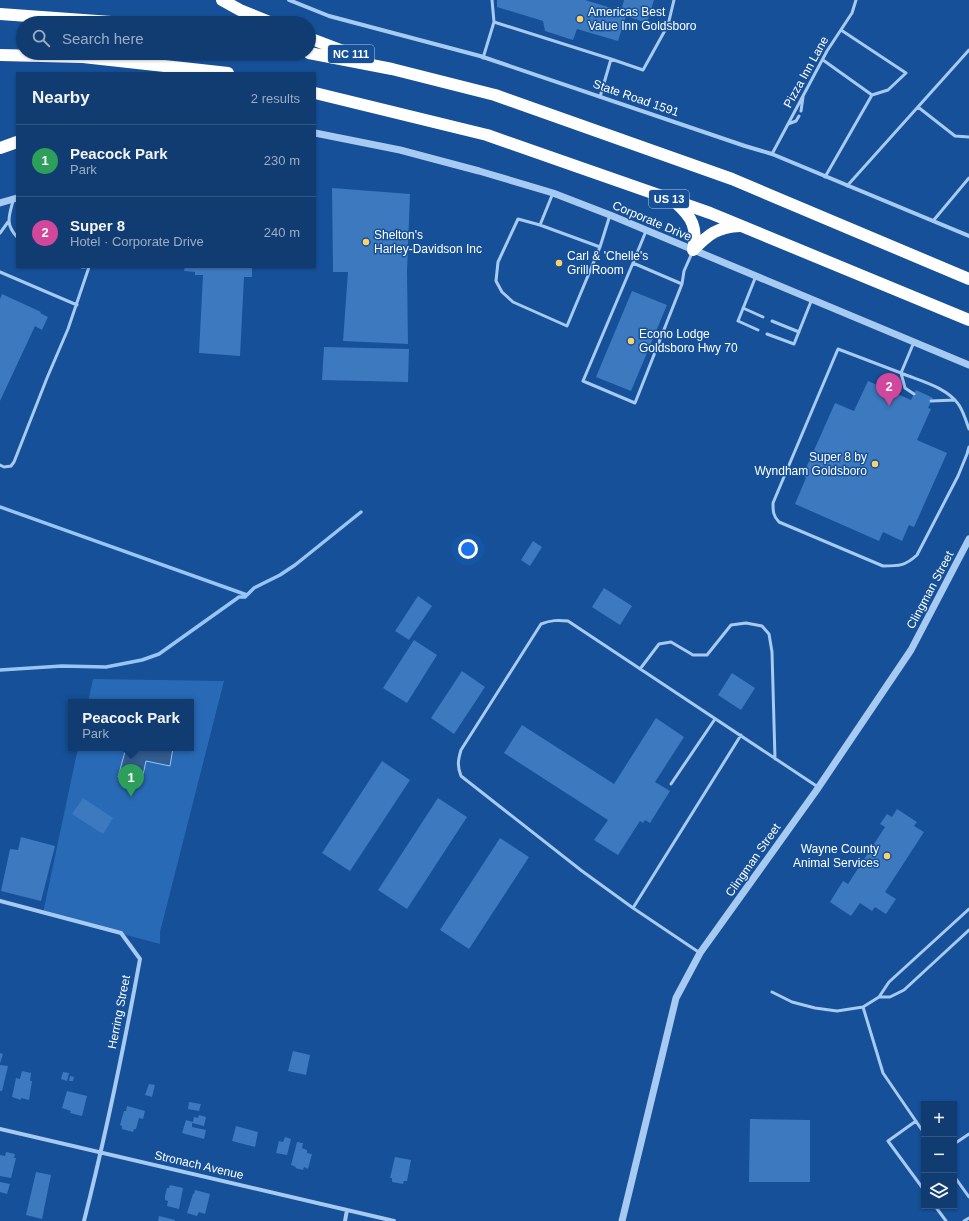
<!DOCTYPE html>
<meta charset="utf-8">
<style>
body{margin:0;font-family:Helvetica,sans-serif;background:#1e477a;color:#f1f3f6}
.controls{position:absolute;right:12px;bottom:12px;display:grid;overflow:hidden;border-radius:0px;box-shadow:0 1px 3px #0004}
.controls button{width:36px;height:36px;display:grid;place-items:center;padding:0;border:0;border-bottom:1px solid #305684;background:#103c72;color:#f1f3f6;font:20px sans-serif}
.you{position:absolute;left:468px;top:549px;width:14px;height:14px;margin:-10px;border:3px solid #fff;border-radius:50%;background:#1a73e8;box-shadow:0 0 0 6px #1a73e833}
.badge{display:grid;place-items:center;width:26px;height:26px;border-radius:50%;background:#d6ab8b;color:#fff;font-size:13px;font-weight:700}
.pin{position:absolute;translate:-50% -33px;filter:drop-shadow(0 1px 2px #0008)}
.pin::after{content:'';position:absolute;top:21px;width:14px;height:12px;background:inherit;clip-path:polygon(0 0,100% 0,50% 100%)}
.popup{position:absolute;left:68px;top:699px;width:126px;height:52px;box-sizing:border-box;display:grid;place-content:center;border-radius:0px;background:#103c72;filter:drop-shadow(0 1px 3px #0005);font-size:13px;white-space:nowrap;color:#9cadc4}
.popup b{font-size:15px;color:#f1f3f6}
.popup::after{content:'';position:absolute;left:50%;top:100%;margin-left:-8px;border:8px solid transparent;border-top-color:#103c72}
.list{margin:0;padding:0;list-style:none}
h2{display:flex;justify-content:space-between;align-items:center;height:52px;margin:0;padding:0 16px;font-size:17px}
h2 small{font-size:13px;font-weight:400;color:#9cadc4}
.list li{display:grid;grid-template-columns:26px 1fr auto;gap:12px;align-items:center;box-sizing:border-box;height:72px;padding:0 16px;border-top:1px solid #305684}
.list b{display:block;font-size:15px;white-space:nowrap}
.list p{margin:0;font-size:13px;white-space:nowrap;color:#9cadc4}
.list em{font-size:13px;font-style:normal;color:#9cadc4}
.icon{flex:none;width:22px;height:22px;fill:none;stroke:currentColor;stroke-width:2;stroke-linecap:round;stroke-linejoin:round}
.map{position:relative;flex:none;width:969px;height:1221px;overflow:hidden}
.search{position:absolute;background:#103c72;box-shadow:0 1px 3px #0004;left:16px;top:16px;width:300px;height:44px;display:flex;align-items:center;gap:10px;box-sizing:border-box;padding:0 14px;border-radius:22px;color:#9cadc4;font-size:15px}
.panel{position:absolute;background:#103c72;box-shadow:0 1px 3px #0004;left:16px;top:72px;width:300px;height:196px;border-radius:0px}
.map>svg:first-child{display:block}
</style>
<div class="map">
<svg width="969" height="1221" viewBox="0 0 969 1221">
<rect width="100%" height="100%" fill="#155098"/>
<path fill="#286ab6" d="M93 679 224 681 160 932V944L43 913 78 748H191V702H88Z"/>
<path fill="#325d91" stroke="#99c5f5" d="M126 748H173L170 766 146 761 141 784 118 777Z"/>
<g fill="none" stroke-linecap="round" stroke-linejoin="round">
<path stroke="#99c5f5" stroke-width="3.5" d="M0 507 247 595
M0 670 62 666 106 667 142 660 159 654 239 597H245L254 588 280 575 295 565 361 512"/>
</g>
<path fill="#3d79bf" d="M497 0H585L621 11 624 0H654L647 23 626 16 618 41 577 29 573 40 545 31 543 21 497 7Z
M332 188 410 194 407 272 408 344 343 341 348 272H333Z
M185 267H252V277H244L240 356 199 353 203 275H195V272L184 271Z
M632 291 667 305 631 391 596 377Z
M2 294 41 312 40 313 48 317 42 330 35 326 0 401V299Z
M324 347 409 349 408 382 322 380Z
M868 381 911 400 916 390 933 398 928 408 931 409 917 440 947 453 914 527 909 525 902 541 883 532 879 541 795 504 806 478 803 475 835 403 854 411Z
M533 541 542 547 530 566 521 560Z
M604 588 632 606 620 625 592 607Z
M418 596 432 606 409 640 395 631Z
M414 640 437 655 407 703 383 688Z
M462 671 485 687 454 734 431 718Z
M732 673 755 688 741 710 718 695Z
M656 718 684 737 655 782 670 791 650 823 645 820 643 823 640 821 618 855 594 840 608 820 504 753 522 725 614 784Z
M382 761 410 780 350 871 322 853Z
M83 798 113 818 103 834 72 814Z
M438 798 467 817 407 909 378 890Z
M897 809 917 822 914 826 924 832 885 892 896 899 886 914 875 907 872 911 860 903 851 916 830 902 843 881 848 884 885 827 880 824 887 814 892 817Z
M21 837 55 846 41 901 1 891 10 849 18 850Z
M500 838 529 857 469 949 440 930Z
M293 1051 310 1055 306 1075 288 1071Z
M0 1053 3 1054 0 1063Z
M0 1065 8 1066 2 1091H0Z
M22 1071 31 1073 30 1081H32L29 1100 21 1098V1100L12 1097 16 1078 20 1079Z
M63 1072 69 1073 67 1081 61 1079Z
M70 1076 74 1077 73 1081H69Z
M149 1084 155 1085 152 1097 145 1095Z
M67 1091 87 1096 82 1116 70 1113 71 1111 62 1108Z
M189 1102 201 1104 199 1111 188 1109Z
M127 1106 145 1111 143 1119 139 1118 136 1129H134L133 1132 122 1129V1126L120 1125 124 1111H126Z
M199 1115 206 1117 204 1126 192 1123V1127L206 1130 204 1139 182 1133 186 1120 193 1122 194 1117 198 1118Z
M750 1119 810 1120V1182H749Z
M236 1126 258 1132 255 1147 232 1141Z
M285 1137 291 1139 287 1155 276 1153 279 1141 283 1142Z
M297 1142 303 1143 302 1148 307 1150V1153L312 1154 308 1169 304 1167 303 1170 295 1168 296 1167 291 1165Z
M6 1152 15 1154 14 1158H16L11 1178 0 1176V1155L5 1156Z
M395 1157 411 1160 407 1181H404L403 1184 392 1182V1178H390Z
M36 1172 51 1175 42 1219 26 1215Z
M0 1182 10 1184 7 1194 0 1192Z
M170 1185 183 1188 179 1209 167 1206 168 1201 165 1200V1196L167 1188H169Z
M195 1190 210 1194 205 1214 199 1212 197 1216 187 1213 193 1194H194Z
M159 1216 175 1220V1221H158Z"/>
<g fill="none" stroke-linecap="round" stroke-linejoin="round">
<path stroke="#a7caf2" stroke-width="3" d="M494 22 611 59
M483 58 494 22 492 0
M823 60 872 95
M600 97 611 59 643 70 668 25 674 0
M918 107 955 136 969 137
M801 111 803 97
M788 124 796 121 799 116
M772 154 827 51 852 13 856 0
M825 177 872 95 888 90 906 73 841 30
M847 186 969 50
M553 193 540 225 518 219 498 262 496 281 502 292 513 302 567 326 600 247 610 215
M13 201C9 216 5 224 17 237
M933 221 969 178
M540 225 600 247
M646 231 633 263 682 284 684 271 692 253
M0 233 8 222
M633 263 583 381 635 403 682 284
M82 267H85
M0 272 77 305
M756 276 738 321 758 330
M743 308 763 317
M772 321 799 332
M767 334 794 344 812 299
M914 342 901 373C920 381 947 387 959 405 964 413 966 421 969 429
M914 394 905 388 901 373 838 349 773 503C773 511 773 516 779 522L883 566C899 566 905 566 917 555L958 476 967 454 969 447
M931 401 955 400
M0 465 4 467 11 466 14 462 47 378 68 329 89 267
M640 669 659 644 671 642 693 655H707L731 625 746 623 762 626 769 634 772 652 775 759
M671 784 715 719
M633 908 741 735
M700 953 633 908 582 871 461 776C457 766 458 760 461 750L541 624C551 620 558 620 568 621L818 787
M772 992 792 1002 815 1008 837 1011 863 1007 883 1073 924 1133
M879 997H890L904 990 969 930
M863 1007 879 997 889 982 969 909
M916 1121 888 1141 924 1190
M954 1144 969 1134
M954 1176 969 1197
M935 1206 946 1221
M964 1221 969 1218"/>
<path stroke="#a7caf2" stroke-width="4" d="M289 0 329 16 480 56 745 146 772 154 969 236
M0 901 121 933 140 959C124 1047 106 1134 84 1221
M0 1129 394 1221
M345 1221 347 1210"/>
<path stroke="#a7caf2" stroke-width="7" d="M315 133 400 150 479 171 553 193 610 215 969 365
M0 203 17 198
M622 1221 676 998 700 953 816 791 911 650 969 539"/>
<path stroke="#fff" stroke-width="12" d="M222 0 240 10 272 23
M0 14 125 23
M309 38 359 57
M309 53 392 69 495 95 732 179 969 279
M0 55 83 57 228 73
M315 93 487 135 710 213 969 320
M0 148 17 142
M676 203C692 217 698 228 693 250
M693 250C709 234 717 227 740 226"/>
</g>
<g fill="#ffd168" stroke="#155098" stroke-width="1.5">
<circle cx="580" cy="19" r="4"/>
<circle cx="366" cy="242" r="4"/>
<circle cx="559" cy="263" r="4"/>
<circle cx="631" cy="341" r="4"/>
<circle cx="875" cy="464" r="4"/>
<circle cx="887" cy="856" r="4"/>
</g>
<g text-anchor="middle" stroke-width="3" stroke-linejoin="round" paint-order="stroke">
<g fill="#155098" stroke="#b9cae0" stroke-width="1">
<rect x="328" y="45" width="46" height="18" rx="3"/>
<rect x="649" y="190" width="40" height="18" rx="3"/>
</g>
<g font-size="11" font-weight="bold" fill="#fff">
<text x="351" y="58">NC 111</text>
<text x="669" y="203">US 13</text>
</g>
<g font-size="12" fill="#fff" stroke="#155098" text-anchor="start">
<text x="588" y="16">Americas Best<tspan x="588" dy="14">Value Inn Goldsboro</tspan></text>
<text x="374" y="239">Shelton's<tspan x="374" dy="14">Harley-Davidson Inc</tspan></text>
<text x="567" y="260">Carl &amp; 'Chelle's<tspan x="567" dy="14">Grill Room</tspan></text>
<text x="639" y="338">Econo Lodge<tspan x="639" dy="14">Goldsboro Hwy 70</tspan></text>
<text x="867" y="461" text-anchor="end">Super 8 by<tspan x="867" dy="14">Wyndham Goldsboro</tspan></text>
<text x="879" y="853" text-anchor="end">Wayne County<tspan x="879" dy="14">Animal Services</tspan></text>
</g>
<g font-size="12" fill="#fff" stroke="#155098">
<text transform="translate(806 72) rotate(-61)" y="4">Pizza Inn Lane</text>
<text transform="translate(636 98) rotate(19)" y="4">State Road 1591</text>
<text transform="translate(652 221) rotate(23)" y="4">Corporate Drive</text>
<text transform="translate(930 590) rotate(-62)" y="4">Clingman Street</text>
<text transform="translate(753 860) rotate(-55)" y="4">Clingman Street</text>
<text transform="translate(119 1012) rotate(-79)" y="4">Herring Street</text>
<text transform="translate(199 1165) rotate(13)" y="4">Stronach Avenue</text>
</g>
</g>
</svg>
<div class="controls">
<button>+</button>
<button>−</button>
<button><svg class="icon" aria-label="layers" viewBox="0 0 24 24"><path d="M12 4l9 5-9 5-9-5zM3 14l9 5 9-5"/></svg></button>
</div>
<div class="you"></div>
<div class="pin badge" style="left:131px;top:797px;background:#2e9e5b">1</div>
<div class="popup"><b>Peacock Park</b>Park</div>
<div class="pin badge" style="left:889px;top:406px;background:#d1479c">2</div>
<div class="search"><svg class="icon" aria-label="search" viewBox="0 0 24 24"><circle cx="10" cy="10" r="6"/><path d="M15 15l6 6"/></svg>Search here</div>
<section class="panel">
<h2>Nearby<small>2 results</small></h2>
<ul class="list">
<li><span class="badge" style="background:#2e9e5b">1</span><div><b>Peacock Park</b><p>Park</p></div><em>230 m</em></li>
<li><span class="badge" style="background:#d1479c">2</span><div><b>Super 8</b><p>Hotel · Corporate Drive</p></div><em>240 m</em></li>
</ul>
</section>
</div>
